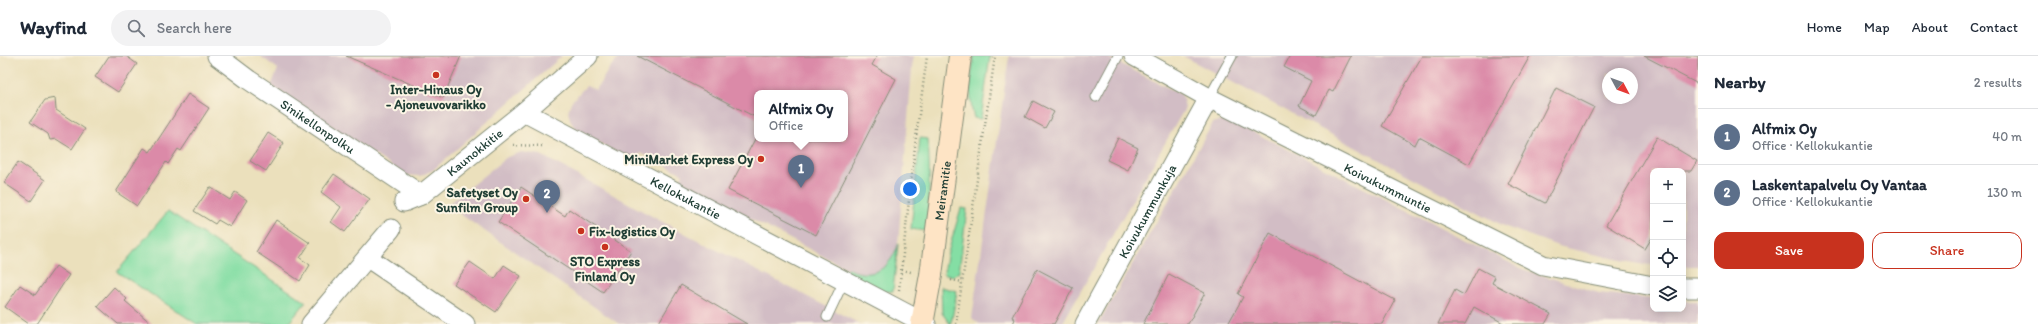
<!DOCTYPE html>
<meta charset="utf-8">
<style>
body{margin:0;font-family:Itim,sans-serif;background:#f2f2f3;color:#1f2937}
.controls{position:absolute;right:12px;bottom:12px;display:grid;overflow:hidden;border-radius:8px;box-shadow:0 2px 10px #0003}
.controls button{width:36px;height:36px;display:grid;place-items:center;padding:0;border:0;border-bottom:1px solid #e0e1e3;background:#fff;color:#1f2937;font:20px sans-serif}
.compass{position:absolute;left:1602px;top:12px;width:36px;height:36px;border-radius:50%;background:#fff;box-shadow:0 2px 10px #0003;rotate:131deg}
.you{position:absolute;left:910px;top:133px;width:14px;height:14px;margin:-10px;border:3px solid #fff;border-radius:50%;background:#1a73e8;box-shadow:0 0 0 6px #1a73e833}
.badge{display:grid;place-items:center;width:26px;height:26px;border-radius:50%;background:#c8321e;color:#fff;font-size:13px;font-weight:700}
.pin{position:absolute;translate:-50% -33px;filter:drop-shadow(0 1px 2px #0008)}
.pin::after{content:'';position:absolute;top:21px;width:14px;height:12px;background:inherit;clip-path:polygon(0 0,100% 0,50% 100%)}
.popup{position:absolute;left:754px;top:34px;width:94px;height:52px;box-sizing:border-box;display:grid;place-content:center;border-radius:8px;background:#fff;filter:drop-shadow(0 1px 3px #0005);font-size:13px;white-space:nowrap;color:#747a83}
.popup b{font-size:15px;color:#1f2937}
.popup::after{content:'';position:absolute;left:50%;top:100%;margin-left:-8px;border:8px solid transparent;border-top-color:#fff}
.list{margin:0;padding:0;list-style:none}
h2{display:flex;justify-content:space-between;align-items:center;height:52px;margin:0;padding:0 16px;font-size:17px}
h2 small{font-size:13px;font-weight:400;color:#747a83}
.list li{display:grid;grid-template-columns:26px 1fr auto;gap:12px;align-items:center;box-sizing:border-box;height:56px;padding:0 16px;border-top:1px solid #e0e1e3}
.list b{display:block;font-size:15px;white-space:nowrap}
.list p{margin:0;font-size:13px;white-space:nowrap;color:#747a83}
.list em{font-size:13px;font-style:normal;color:#747a83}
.actions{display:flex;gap:8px;padding:12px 16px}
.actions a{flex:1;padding:9px 0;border:1px solid #c8321e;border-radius:12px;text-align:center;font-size:14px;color:#c8321e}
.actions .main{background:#c8321e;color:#fff}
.icon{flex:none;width:22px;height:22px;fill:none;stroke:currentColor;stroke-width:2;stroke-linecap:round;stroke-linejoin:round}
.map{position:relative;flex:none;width:1698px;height:268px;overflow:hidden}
header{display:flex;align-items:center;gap:24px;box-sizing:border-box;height:56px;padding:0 20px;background:#fff;border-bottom:1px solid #e0e1e3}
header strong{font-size:19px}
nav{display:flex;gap:22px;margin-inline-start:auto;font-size:14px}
.search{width:280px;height:36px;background:#f2f2f3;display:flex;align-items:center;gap:10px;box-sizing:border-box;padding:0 14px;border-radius:22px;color:#747a83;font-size:15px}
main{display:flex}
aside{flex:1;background:#fff}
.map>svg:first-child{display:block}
</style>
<header>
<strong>Wayfind</strong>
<div class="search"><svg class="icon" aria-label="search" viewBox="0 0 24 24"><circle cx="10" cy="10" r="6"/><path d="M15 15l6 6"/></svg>Search here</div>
<nav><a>Home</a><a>Map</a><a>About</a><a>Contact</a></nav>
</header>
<main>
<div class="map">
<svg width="1698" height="268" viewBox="0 0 1698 268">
<rect width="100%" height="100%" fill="#fcf5e5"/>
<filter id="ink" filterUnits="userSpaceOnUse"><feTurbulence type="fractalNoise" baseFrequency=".025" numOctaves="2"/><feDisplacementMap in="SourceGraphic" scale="8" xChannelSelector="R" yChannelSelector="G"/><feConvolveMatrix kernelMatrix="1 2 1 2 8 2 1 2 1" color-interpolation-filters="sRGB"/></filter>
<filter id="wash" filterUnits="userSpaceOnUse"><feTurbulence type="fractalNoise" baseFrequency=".012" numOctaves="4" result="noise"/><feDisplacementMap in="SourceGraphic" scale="16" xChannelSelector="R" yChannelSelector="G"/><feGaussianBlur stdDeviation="0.9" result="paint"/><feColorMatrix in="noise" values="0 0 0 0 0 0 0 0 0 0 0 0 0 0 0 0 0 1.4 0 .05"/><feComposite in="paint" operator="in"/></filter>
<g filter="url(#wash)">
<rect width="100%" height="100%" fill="#ebe0bc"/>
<path fill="#d2bdc5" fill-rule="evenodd" d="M260 0H562L433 114 420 120 405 119 271 30 278 13Z
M621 0H913L898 188 890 207 878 216 865 218 850 214 679 126 683 118 641 97 634 107 576 73 571 66 568 56 571 46 586 30 596 34 610 11ZM757 37H845V83H757Z
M1009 0H1105L1182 39 1185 52 1062 268H979L972 262Z
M1183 0H1698V210H1683V115H1653V209L1639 208 1558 190 1506 171ZM1608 18H1632V42H1608Z
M1228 63 1522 213 1599 237 1653 243V253H1683V245H1698V268H1098L1213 67Z
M522 96 541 99 657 163 860 268H619L447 149 507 101Z"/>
<path fill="#84dea4" stroke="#528e6c" d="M974 0H990L981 63 974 62C968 42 971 20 974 0Z
M920 82 928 83C930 114 930 144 926 175L911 173Z
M961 152 967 153 959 216 953 220 944 218 947 200Z
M168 155 306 246 288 268H197L117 216Z
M898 188 893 235 883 236 843 218 847 212C871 225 891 213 898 188Z
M941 231 957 235 952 263 950 268 942 257Z"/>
<g id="blocks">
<path fill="#db8aa8" d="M109 0H126L137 8 118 36 95 21Z
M346 0H461L443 42Z
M637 0H877L872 9 896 23 816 179 728 134 755 83H845V37H757V62Z
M1290 0H1351L1333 36 1329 34 1316 59 1299 50 1311 25 1284 11Z
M1422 0H1530L1469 108 1419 81 1415 89 1382 70Z
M1644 0H1698V28Z
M1556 32 1594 51 1545 147 1508 128Z
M188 38 209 52 181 95 178 93 168 108 166 106 137 150 116 136 144 92 150 96Z
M55 42 56 54 85 73 72 93 56 83 50 84 48 78 30 66 45 44Z
M1033 45 1054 56 1045 72 1025 61Z
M268 77 284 87 266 115 250 105Z
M1657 81 1697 105 1691 115H1653V180L1645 193 1606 169Z
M1118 82 1138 92 1128 114 1107 104Z
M18 106 45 124 31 145 4 127Z
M334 118 370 143 345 176 331 166 341 151 321 136Z
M210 131 230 144 235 136 247 144 230 171 218 164 215 168 194 155Z
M521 131 565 160 569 153 631 195 603 236 498 166Z
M276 164 310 187 300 202 310 209 300 225 256 196Z
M1270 177 1395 244 1382 268H1228L1243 241 1238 238Z
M470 206 495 223 504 209 521 220 496 256 454 228Z
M56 210 69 219 37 268H29L5 251 20 229 35 239Z
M1478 212 1495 221 1492 227 1551 258 1545 268H1505L1474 251 1465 268H1438L1455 234 1464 239Z
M1037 213 1073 232 1054 268H1013L1015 263 1012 261Z
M1169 218 1205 237 1188 268H1143Z
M681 229 747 268H658Z
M114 231 127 243 125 245 152 268H118L97 250Z"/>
</g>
</g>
<g filter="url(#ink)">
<use href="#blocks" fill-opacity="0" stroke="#858e78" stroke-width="1"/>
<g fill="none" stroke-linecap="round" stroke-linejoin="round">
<g stroke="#858e78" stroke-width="11">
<path id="service" d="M1096 41 1118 0
M1209 42 1232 0
M827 261 844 225"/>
</g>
<g stroke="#858e78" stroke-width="21">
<g id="minor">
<path id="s1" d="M217 0 249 24 421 139"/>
<path id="s2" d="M588 0 524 56 926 268"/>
<path id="s3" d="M1134 0 1209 42 1543 209 1653 230"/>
<path id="s4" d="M404 146 421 139 524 56"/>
<path d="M368 202 465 268"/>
<path d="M1683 232H1698"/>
<path d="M311 268 391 173"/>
<path id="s5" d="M1085 268 1209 42"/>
</g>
</g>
<g stroke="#858e78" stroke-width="24">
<g id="secondary">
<path id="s6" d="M922 268 931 219 960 0"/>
</g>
</g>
<path stroke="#858e78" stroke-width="2.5" stroke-dasharray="1 3" stroke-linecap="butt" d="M513 89 544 90
M902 214 911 216
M951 224 963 226
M899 234 916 81 927 0
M956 268 995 0"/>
<use href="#service" stroke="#fff" stroke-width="9"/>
<use href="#minor" stroke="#fff" stroke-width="19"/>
<use href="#secondary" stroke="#fee4c5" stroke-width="22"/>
</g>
</g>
<g fill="#c8321e" stroke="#fcf5e5" stroke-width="1.5">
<circle cx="436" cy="19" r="4"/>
<circle cx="761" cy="103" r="4"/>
<circle cx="526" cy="143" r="4"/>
<circle cx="581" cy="175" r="4"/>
<circle cx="605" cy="191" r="4"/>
</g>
<g text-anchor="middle" stroke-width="4" stroke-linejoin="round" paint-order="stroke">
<g font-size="13" font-weight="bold" fill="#1f3d34" stroke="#fcf5e5">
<text x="436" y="38">Inter-Hinaus Oy<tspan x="436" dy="15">- Ajoneuvovarikko</tspan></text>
<text x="753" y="108" text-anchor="end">MiniMarket Express Oy</text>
<text x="518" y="141" text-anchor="end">Safetyset Oy<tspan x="518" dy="15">Sunfilm Group</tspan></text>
<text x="589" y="180" text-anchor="start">Fix-logistics Oy</text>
<text x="605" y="210">STO Express<tspan x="605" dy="15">Finland Oy</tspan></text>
</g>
<g font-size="13" fill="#1f3d34" stroke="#fcf5e5">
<text dy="5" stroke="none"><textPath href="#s1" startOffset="123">Sinikellonpolku</textPath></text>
<text dy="5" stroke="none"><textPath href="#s4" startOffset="87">Kaunokkitie</textPath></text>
<text dy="5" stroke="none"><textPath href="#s3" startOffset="286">Koivukummuntie</textPath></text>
<text dy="5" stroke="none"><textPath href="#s6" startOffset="135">Meiramitie</textPath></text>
<text dy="5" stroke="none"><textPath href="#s2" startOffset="268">Kellokukantie</textPath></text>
<text dy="5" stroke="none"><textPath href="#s5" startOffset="129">Koivukummunkuja</textPath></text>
</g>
</g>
</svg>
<div class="controls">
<button>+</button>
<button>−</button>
<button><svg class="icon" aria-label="locate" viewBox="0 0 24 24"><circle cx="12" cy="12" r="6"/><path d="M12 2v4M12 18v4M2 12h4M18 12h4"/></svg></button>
<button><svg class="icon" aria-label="layers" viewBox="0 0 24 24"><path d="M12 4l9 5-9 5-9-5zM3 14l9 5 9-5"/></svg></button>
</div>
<svg class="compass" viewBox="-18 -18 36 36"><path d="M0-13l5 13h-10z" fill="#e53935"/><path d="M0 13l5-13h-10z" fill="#747a83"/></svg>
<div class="you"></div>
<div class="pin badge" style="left:801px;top:132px;background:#5c6f8a">1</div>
<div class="popup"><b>Alfmix Oy</b>Office</div>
<div class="pin badge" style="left:547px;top:157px;background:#5c6f8a">2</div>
</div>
<aside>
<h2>Nearby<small>2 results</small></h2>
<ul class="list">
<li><span class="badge" style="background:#5c6f8a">1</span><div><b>Alfmix Oy</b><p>Office · Kellokukantie</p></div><em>40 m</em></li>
<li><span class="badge" style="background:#5c6f8a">2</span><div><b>Laskentapalvelu Oy Vantaa</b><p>Office · Kellokukantie</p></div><em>130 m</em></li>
</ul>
<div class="actions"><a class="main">Save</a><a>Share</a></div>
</aside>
</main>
